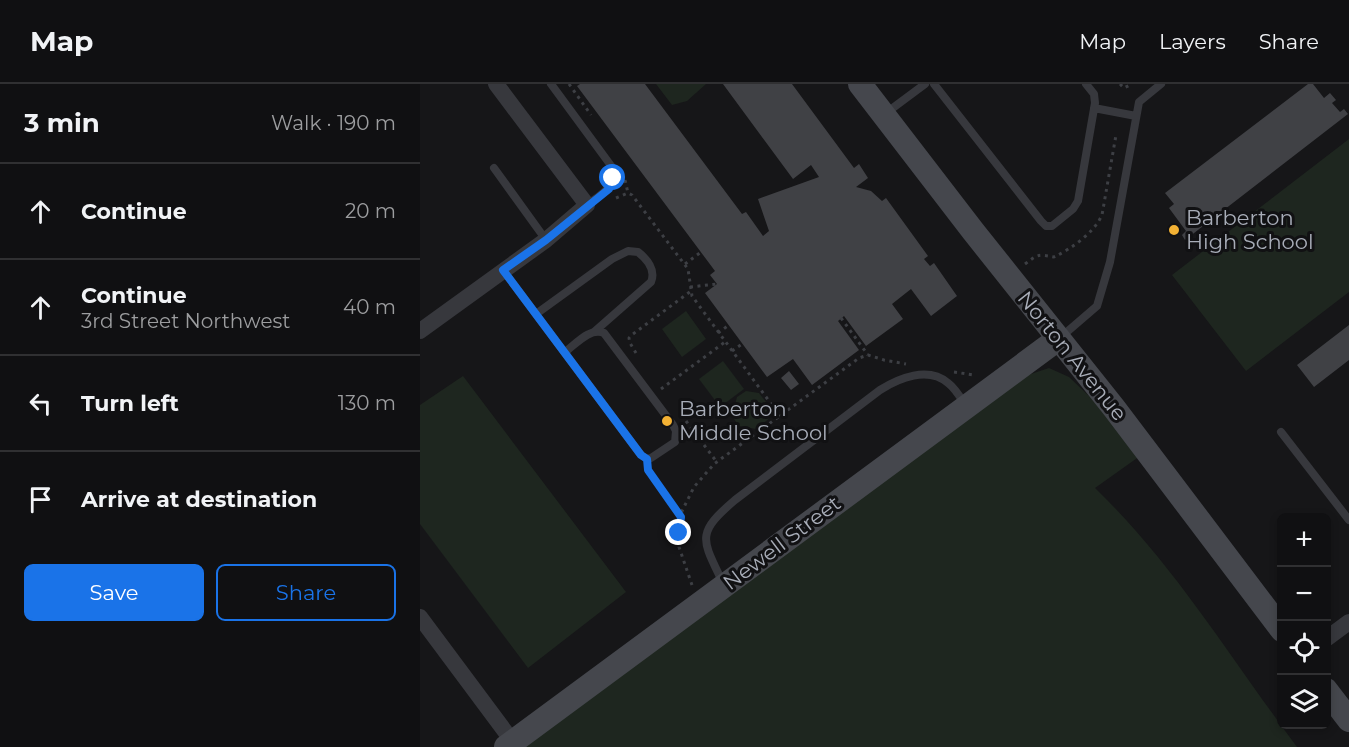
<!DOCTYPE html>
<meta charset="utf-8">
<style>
body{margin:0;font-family:Montserrat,sans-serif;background:#1e1e20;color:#f1f3f6}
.controls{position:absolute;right:18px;bottom:18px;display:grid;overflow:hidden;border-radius:9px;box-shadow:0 3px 9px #0003}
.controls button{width:54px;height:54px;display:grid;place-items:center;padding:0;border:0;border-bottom:2px solid #303032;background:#101012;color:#f1f3f6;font:30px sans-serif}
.stop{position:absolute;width:18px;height:18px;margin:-14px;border:4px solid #1a73e8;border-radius:50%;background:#fff}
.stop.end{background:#1a73e8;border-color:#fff;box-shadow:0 2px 6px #0008}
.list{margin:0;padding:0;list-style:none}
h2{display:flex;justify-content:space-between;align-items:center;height:78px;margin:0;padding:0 24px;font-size:26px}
h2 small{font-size:20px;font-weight:400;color:#9c9d9f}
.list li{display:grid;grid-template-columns:39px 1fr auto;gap:18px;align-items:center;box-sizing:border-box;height:96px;padding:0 24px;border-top:2px solid #303032}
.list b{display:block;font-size:22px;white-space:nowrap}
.list p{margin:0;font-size:20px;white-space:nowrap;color:#9c9d9f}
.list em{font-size:20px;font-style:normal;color:#9c9d9f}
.actions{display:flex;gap:12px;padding:18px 24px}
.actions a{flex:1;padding:14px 0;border:2px solid #1a73e8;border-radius:9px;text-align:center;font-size:21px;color:#1a73e8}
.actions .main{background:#1a73e8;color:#fff}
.icon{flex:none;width:33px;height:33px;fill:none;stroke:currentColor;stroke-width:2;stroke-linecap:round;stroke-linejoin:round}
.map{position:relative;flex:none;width:929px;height:663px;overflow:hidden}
header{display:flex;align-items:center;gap:36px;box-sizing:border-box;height:84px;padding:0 30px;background:#101012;border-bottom:2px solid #303032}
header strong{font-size:28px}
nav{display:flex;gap:33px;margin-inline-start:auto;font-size:21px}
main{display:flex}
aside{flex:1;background:#101012}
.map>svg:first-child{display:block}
</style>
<header>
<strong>Map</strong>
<nav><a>Map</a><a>Layers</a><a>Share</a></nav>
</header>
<main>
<aside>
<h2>3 min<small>Walk · 190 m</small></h2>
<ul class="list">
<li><svg class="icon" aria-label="ahead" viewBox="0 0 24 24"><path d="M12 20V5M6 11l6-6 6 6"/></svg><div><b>Continue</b></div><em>20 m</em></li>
<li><svg class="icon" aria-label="ahead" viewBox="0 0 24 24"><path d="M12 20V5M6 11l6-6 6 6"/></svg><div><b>Continue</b><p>3rd Street Northwest</p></div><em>40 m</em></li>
<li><svg class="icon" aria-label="left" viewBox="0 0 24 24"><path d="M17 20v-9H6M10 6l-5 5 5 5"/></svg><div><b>Turn left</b></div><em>130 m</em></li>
<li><svg class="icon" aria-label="arrive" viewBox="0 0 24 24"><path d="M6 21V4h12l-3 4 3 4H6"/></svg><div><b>Arrive at destination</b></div></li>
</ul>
<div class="actions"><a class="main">Save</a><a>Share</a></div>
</aside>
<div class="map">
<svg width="929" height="663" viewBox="0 0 929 663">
<rect width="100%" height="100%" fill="#161618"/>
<path fill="#1e261f" d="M236 0H286L267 17 252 21Z
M929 55V208L826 287 752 191Z
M266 227 286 255 262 273 242 245Z
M303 277 324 305 300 323 279 295Z
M629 284 649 293 669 312 720 372 675 404C754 480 811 575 877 663H99L608 291Z
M43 292 206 508 108 584 0 440V321Z
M326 307 339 309 353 327 351 333 336 345 319 342 312 332 317 313Z"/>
<path fill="#404145" d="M160 0H225L322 130 326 128 343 152 349 147 338 115 399 93 391 81 373 95 303 0H372L434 84 439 80 448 94 436 103 451 107 462 117 466 114 508 172 504 175 510 182 514 179 537 212 511 232 491 205 472 220 483 235 446 262 424 232 418 237 439 266 392 301 373 275 347 293 285 209 297 200 290 191 295 187 157 2Z
M888 0H893L904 14 910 9 916 16 912 19 920 28 924 25 928 30 765 156 762 151 766 147 749 124 754 120 745 109Z
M929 241V276L894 303 877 281Z
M369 287 379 300 371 306 361 294Z"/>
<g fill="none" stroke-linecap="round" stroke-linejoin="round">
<path stroke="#3d3f44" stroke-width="3" stroke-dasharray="3 4.5" stroke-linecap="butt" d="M149 0 171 31
M700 0 704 4 712 0
M205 96 208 109
M196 114 208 109 212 111 268 185 272 212 360 332
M265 180 281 168
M605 180C618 170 618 170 634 173 651 165 674 149 682 131L696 51
M270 203 297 200
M421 234 448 271
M298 249 309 241
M312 267 322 260
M216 269 210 259 209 254 213 250 271 207
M534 288 554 291
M241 305 305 258
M266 337 296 377
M228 386 261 433
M272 501 259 463V449L262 427 274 403 294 380 439 274 448 271 464 276 486 280"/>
<path stroke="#37383d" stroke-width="8" d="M131 0 192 83C194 105 183 109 167 121
M514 0 621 137 626 142H632L653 125 658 117 675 19 674 10 666 0
M674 24 716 32
M466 29 505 0
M74 84 126 156
M83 186 221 371 227 375 231 374 255 358 256 347 253 341 184 249C170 243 156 260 145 268
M116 230 192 175 208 167 218 168C227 175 236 186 231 198L174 248
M641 253 677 222 690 178 719 18 741 0
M861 348 929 436
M303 499C282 455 275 450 315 416L460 306C479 294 508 282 528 299 535 304 541 314 546 322"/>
<path stroke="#37383d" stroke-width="16" d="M0 247 126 156 167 121 76 0
M0 533 93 658
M906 555 929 538"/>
<path stroke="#45474d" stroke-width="24" d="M440 0 553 147 694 324 862 546
M906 606 929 636
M86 663 638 255"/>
</g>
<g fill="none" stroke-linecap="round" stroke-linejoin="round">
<path stroke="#1a73e8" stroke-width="8" d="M193 94 189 105 126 156 83 186 221 371 227 375 228 386 261 433 259 449"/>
</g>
<g fill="#f2b134" stroke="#111113" stroke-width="2">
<circle cx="754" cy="146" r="6"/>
<circle cx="247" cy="337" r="6"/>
</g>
<g text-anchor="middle" stroke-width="6" stroke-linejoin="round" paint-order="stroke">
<g font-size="21" fill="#a8adb8" stroke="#111113" text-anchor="start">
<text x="766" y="141">Barberton<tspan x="766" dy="24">High School</tspan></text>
<text x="259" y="332">Barberton<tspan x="259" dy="24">Middle School</tspan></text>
</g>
<g font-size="21" fill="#a8adb8" stroke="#111113">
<text transform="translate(652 272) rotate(51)" y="7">Norton Avenue</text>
<text transform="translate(362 459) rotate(-37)" y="7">Newell Street</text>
</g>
</g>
</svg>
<div class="controls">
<button>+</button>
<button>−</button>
<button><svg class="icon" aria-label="locate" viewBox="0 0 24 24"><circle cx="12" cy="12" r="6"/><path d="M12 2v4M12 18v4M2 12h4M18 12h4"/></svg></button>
<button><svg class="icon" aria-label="layers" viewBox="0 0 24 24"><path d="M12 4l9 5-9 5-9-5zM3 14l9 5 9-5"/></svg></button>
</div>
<div class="stop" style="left:193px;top:94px"></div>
<div class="stop end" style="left:259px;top:449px"></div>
</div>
</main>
